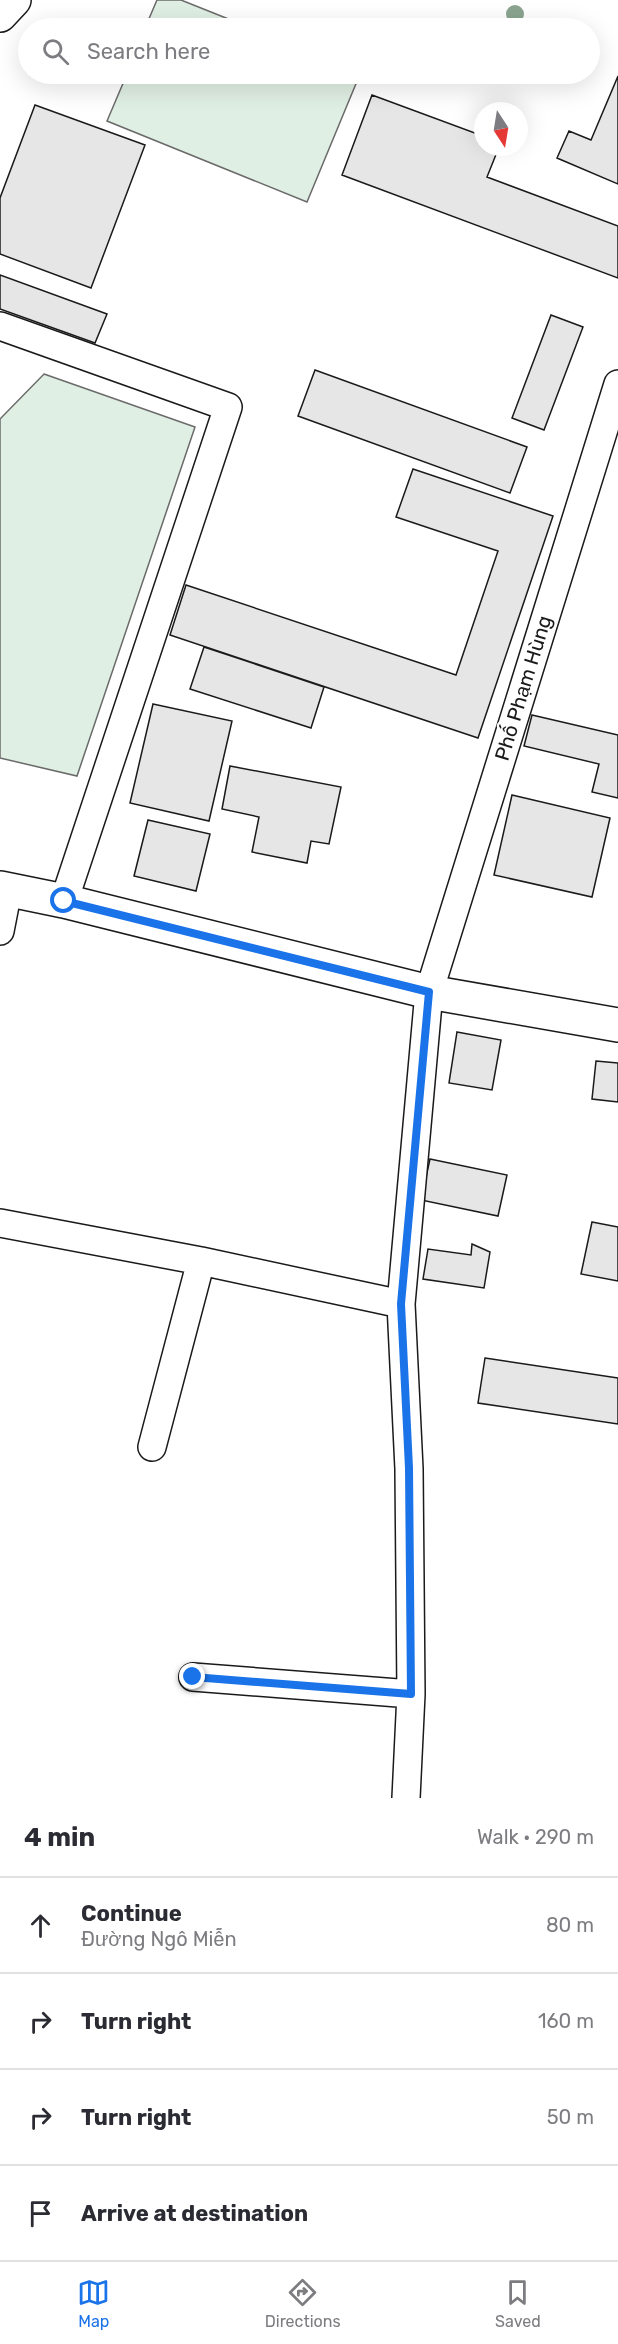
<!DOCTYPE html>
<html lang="en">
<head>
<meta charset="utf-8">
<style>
	body { margin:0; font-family:Rubik,sans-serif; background:#f2f2f3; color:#2b2b33 }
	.compass { position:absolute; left:474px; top:102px; width:54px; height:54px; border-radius:50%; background:#fff; box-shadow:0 6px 24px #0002; rotate:168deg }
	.stop { position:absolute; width:18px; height:18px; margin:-14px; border:4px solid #1a73e8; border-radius:50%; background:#fff }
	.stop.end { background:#1a73e8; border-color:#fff; box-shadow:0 2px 6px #0008 }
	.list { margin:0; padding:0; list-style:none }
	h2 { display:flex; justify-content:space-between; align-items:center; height:78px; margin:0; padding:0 24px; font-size:26px }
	h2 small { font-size:20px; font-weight:400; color:#7c7c81 }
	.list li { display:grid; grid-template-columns:39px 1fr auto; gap:18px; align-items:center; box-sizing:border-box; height:96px; padding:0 24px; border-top:2px solid #e1e1e2 }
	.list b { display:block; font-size:22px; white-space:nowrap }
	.list p { margin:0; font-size:20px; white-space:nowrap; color:#7c7c81 }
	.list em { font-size:20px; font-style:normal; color:#7c7c81 }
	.icon { flex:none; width:33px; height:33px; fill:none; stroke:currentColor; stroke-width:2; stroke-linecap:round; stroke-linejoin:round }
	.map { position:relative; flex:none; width:618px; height:1798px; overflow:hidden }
	.search { position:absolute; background:#fff; box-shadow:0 6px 24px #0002; left:18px; right:18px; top:18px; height:66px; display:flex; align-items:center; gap:15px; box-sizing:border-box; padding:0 21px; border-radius:33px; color:#7c7c81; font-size:22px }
	.sheet { height:462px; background:#fff }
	nav { display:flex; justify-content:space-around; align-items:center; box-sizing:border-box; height:84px; border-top:2px solid #e1e1e2; background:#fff; font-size:16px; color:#7c7c81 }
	nav a { display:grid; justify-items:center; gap:3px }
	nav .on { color:#1a73e8 }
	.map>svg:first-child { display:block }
</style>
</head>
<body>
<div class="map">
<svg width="618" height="1798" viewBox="0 0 618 1798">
	<rect width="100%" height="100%" fill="#fff"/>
	<path fill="#e0efe3" stroke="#6a6a6a" stroke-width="1.5" d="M157 0H181L251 28H145Z
		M127 74H360L307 202 107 121Z
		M44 374 195 427 77 776 0 758V419Z"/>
	<path fill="#e6e6e6" stroke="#1a1a1a" stroke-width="1.5" d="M618 76V184L557 158 569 131 591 140Z
		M372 95 483 136V147H499L487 177 618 226V278L342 175Z
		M35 105 145 145 91 288 0 254V198Z
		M0 275 107 314 95 343 0 309Z
		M551 315 583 327 544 430 512 418Z
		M315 370 527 447 510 493 298 416Z
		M413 469 553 516 478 738 170 635 186 585 456 675 498 551 396 517Z
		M204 647 324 687 311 728 190 689Z
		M153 704 232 721 209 821 130 803Z
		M532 715 618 735V798L592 792 599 764 524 746Z
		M230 766 341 787 329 844 311 841 307 863 252 852 259 817 222 809Z
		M512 795 610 818 592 897 494 875Z
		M148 820 210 834 196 891 134 876Z
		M457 1032 501 1040 492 1090 449 1083Z
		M596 1061 618 1063V1102L592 1099Z
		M430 1159 507 1175 498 1216 421 1200Z
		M592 1222 618 1227V1281L581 1274Z
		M472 1244 490 1252 484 1288 423 1279 428 1249 471 1255Z
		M485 1358 618 1378V1424L478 1403Z"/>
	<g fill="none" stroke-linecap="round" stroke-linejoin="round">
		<g stroke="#1a1a1a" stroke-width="30">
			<path id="minor" d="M0 326 228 407 64 901
				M0 931 8 890
				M0 1223 201 1261 401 1304
				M152 1447 201 1261
				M193 1677 411 1694
				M406 1798 411 1694 409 1469 401 1304 429 992 618 384"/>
		</g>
		<g stroke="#1a1a1a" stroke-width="36">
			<path id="tertiary" d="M0 888 64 901 429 992 618 1025"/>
		</g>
		<g stroke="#1a1a1a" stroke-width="36">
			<path id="trunk" d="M0 15 14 0"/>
		</g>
		<use href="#minor" stroke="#fff" stroke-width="27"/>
		<use href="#tertiary" stroke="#fff" stroke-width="33"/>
		<use href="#trunk" stroke="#fff" stroke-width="33"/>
	</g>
	<circle fill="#8aa48f" cx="515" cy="14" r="9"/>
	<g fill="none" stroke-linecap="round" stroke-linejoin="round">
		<path stroke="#1a73e8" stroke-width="8" d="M64 901 429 992 401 1304 409 1468 411 1694 193 1677"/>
	</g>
	<g text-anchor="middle" stroke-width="4.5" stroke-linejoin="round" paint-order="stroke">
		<g font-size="20" fill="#1a1a1a" stroke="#fff">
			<text transform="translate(523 688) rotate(-73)" y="7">Phố Phạm Hùng</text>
		</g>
	</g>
</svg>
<svg class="compass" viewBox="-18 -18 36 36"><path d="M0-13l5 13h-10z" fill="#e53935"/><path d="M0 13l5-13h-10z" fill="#7c7c81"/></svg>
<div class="stop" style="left:64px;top:901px"></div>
<div class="stop end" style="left:193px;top:1677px"></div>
<div class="search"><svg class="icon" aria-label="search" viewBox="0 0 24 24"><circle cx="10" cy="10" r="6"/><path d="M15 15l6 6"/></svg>Search here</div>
</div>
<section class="sheet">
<h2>4 min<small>Walk · 290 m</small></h2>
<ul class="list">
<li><svg class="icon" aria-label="ahead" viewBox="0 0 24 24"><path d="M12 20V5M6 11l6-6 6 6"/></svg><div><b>Continue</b><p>Đường Ngô Miễn</p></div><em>80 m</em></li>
<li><svg class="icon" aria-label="right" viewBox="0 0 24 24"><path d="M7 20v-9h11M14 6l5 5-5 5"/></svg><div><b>Turn right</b></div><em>160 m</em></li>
<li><svg class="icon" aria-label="right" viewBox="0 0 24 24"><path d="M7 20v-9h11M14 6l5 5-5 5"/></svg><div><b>Turn right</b></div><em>50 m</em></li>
<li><svg class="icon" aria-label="arrive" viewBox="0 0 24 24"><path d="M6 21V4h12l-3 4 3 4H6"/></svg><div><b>Arrive at destination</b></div></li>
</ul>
</section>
<nav>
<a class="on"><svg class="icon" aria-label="map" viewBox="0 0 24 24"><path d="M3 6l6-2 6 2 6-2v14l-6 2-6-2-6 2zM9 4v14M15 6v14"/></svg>Map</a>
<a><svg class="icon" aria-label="directions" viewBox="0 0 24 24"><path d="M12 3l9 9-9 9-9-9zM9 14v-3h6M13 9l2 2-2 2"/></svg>Directions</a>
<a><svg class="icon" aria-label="saved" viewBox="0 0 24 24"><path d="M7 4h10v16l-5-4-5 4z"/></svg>Saved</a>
</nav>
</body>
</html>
